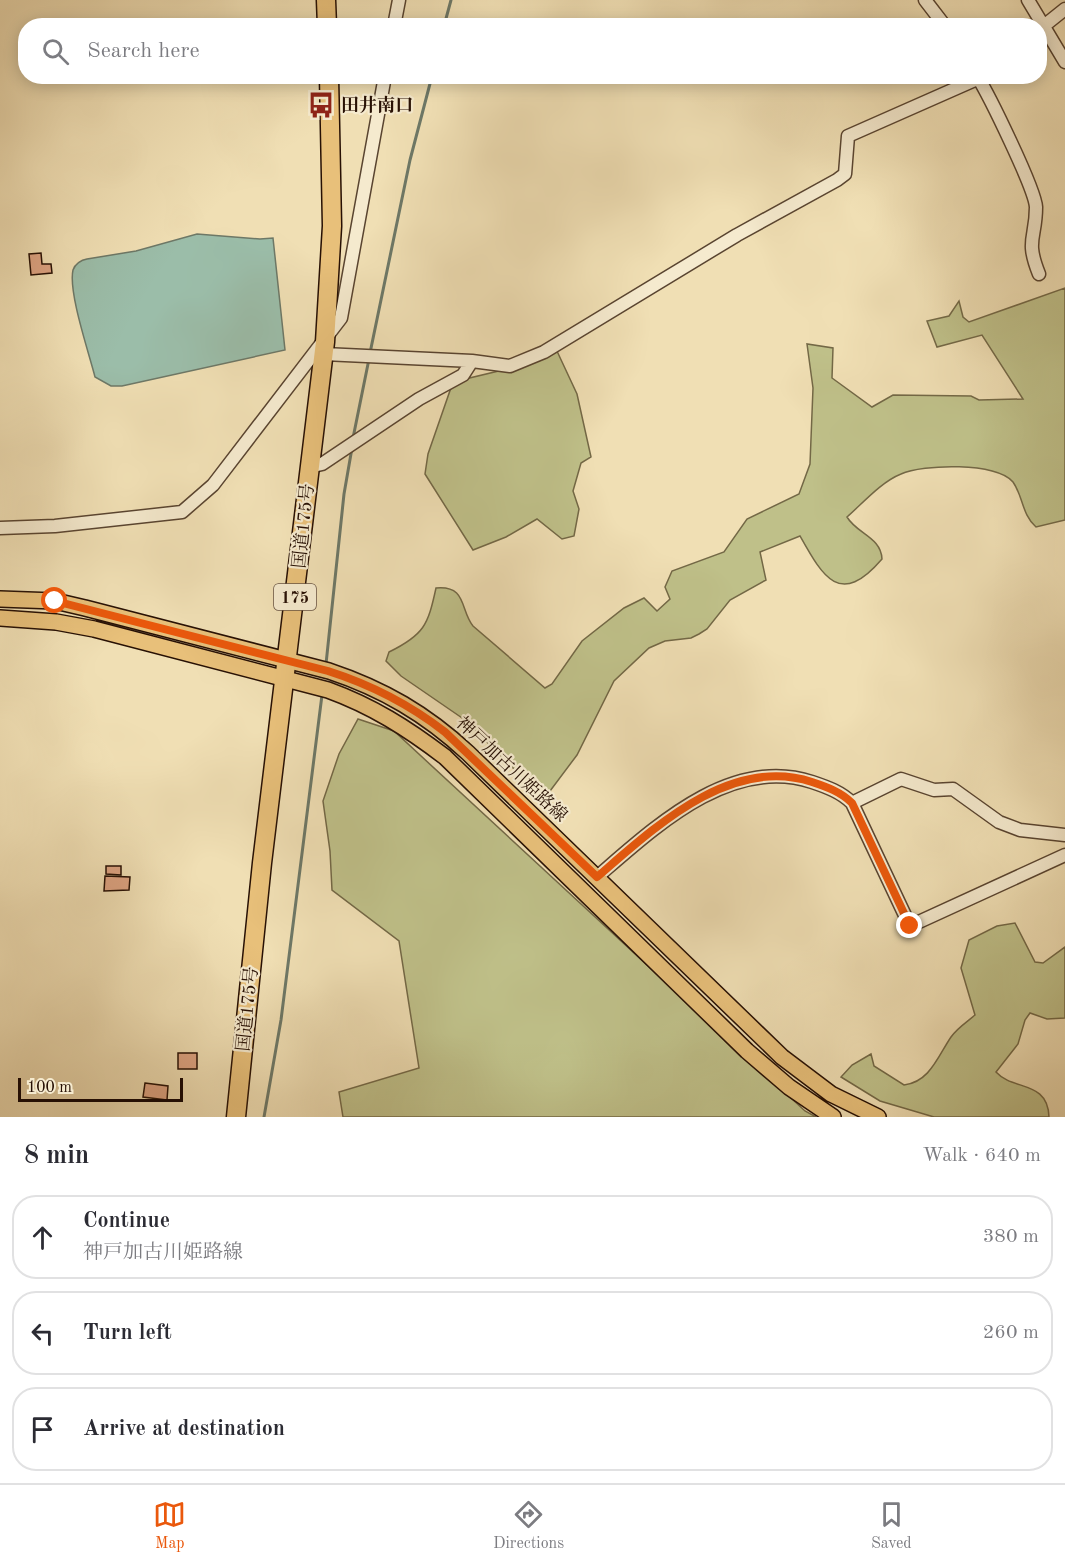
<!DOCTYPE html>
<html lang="en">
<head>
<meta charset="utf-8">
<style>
	body { margin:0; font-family:"Old Standard TT","Noto Serif JP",serif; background:#f2f2f3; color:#2b2b33 }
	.scale { position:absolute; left:18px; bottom:15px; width:165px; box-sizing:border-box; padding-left:6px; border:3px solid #271004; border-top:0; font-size:16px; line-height:21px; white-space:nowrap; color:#271004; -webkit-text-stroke:4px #f5eace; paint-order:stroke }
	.stop { position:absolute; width:18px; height:18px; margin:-14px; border:4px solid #ea580c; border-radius:50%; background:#fff }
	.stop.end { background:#ea580c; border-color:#fff; box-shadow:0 2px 6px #0008 }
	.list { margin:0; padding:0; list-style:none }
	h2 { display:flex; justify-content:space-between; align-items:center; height:78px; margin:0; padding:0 24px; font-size:26px }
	h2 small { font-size:20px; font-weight:400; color:#7c7c81 }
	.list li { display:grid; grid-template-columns:39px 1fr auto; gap:18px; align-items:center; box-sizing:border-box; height:84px; margin:0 12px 12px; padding:0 12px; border:2px solid #e1e1e2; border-radius:24px }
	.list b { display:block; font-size:22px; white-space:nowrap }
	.list p { margin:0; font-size:20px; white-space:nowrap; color:#7c7c81 }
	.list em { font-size:20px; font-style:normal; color:#7c7c81 }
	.icon { flex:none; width:33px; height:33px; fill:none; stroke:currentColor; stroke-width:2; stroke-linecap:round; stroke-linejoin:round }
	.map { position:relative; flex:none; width:1065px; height:1117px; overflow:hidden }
	.search { position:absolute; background:#fff; box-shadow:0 3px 15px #0003; left:18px; right:18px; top:18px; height:66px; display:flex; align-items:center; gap:15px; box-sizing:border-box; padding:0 21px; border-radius:24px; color:#7c7c81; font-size:22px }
	.sheet { height:366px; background:#fff }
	nav { display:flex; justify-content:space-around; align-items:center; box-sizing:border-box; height:84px; border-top:2px solid #e1e1e2; background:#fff; font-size:16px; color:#7c7c81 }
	nav a { display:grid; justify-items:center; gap:3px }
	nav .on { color:#ea580c }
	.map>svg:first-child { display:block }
</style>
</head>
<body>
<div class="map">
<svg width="1065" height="1117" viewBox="0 0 1065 1117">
	<rect width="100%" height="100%" fill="#f0dfb4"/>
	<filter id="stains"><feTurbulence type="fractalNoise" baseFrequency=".00333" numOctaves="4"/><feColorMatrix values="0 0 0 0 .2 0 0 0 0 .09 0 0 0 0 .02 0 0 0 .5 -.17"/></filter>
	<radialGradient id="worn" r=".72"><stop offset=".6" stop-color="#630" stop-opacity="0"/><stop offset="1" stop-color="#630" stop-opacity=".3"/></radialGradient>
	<path fill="#bfc089" stroke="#736846" stroke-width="1.5" d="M1065 288V520L1036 527C1022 515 1023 496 1013 482 998 462 922 464 901 474 881 482 863 503 847 517 857 534 881 537 882 559 840 608 823 577 800 536L760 552 766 580 730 600 707 629 699 634 691 638 665 641 649 648 614 681 577 755 544 799 465 720 401 676 386 661 389 652C424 635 428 625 436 588 467 585 460 610 473 626L545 688 552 684 582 641 624 608 644 598 657 611 670 599 665 587 672 571 724 552 747 519 799 494 810 464 813 388 807 344 833 348 832 378 872 407 893 395 971 396 979 400 1023 399 982 335 937 347 927 321 949 316 959 301 963 317 969 322Z
		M556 349 577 394 591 457 581 463 573 491 579 509 574 536 562 539 537 519 506 537 473 550 425 474 428 454 453 382 507 369Z
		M358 719 394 731 805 1111 816 1117H343L339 1092 419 1068 399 941 332 890 330 851 323 801 339 754Z
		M1015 923 1035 962 1043 963 1065 947V1018L1047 1019 1030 1013 1025 1020 1018 1044 996 1072C1013 1091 1048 1080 1049 1117H934L880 1101 841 1077 852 1065 871 1054 874 1066 904 1085C930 1082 938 1056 951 1037 957 1028 967 1022 975 1015L961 968 969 940 997 926Z"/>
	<path fill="#9bbda9" stroke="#6d7867" stroke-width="1.5" d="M197 234 260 239 273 238 285 350 122 386H111L95 377C89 353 68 292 73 270 75 264 81 260 87 259L136 251Z"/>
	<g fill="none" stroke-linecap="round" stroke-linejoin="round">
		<path stroke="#6d7867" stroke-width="3" d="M444 26 451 0
			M370 353 410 160 432 76
			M353 438 369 359
			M326 664 344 494 352 448
			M264 1117 281 1020 322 695"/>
	</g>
	<path fill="#dea483" stroke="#271004" stroke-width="1.5" d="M41 253 42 264H51L52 273 31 275 29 254Z
		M106 866H121V875L106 874Z
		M105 876 130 877 129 890 104 891Z
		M178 1053H197V1069H178Z
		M145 1083 168 1086 167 1100 143 1097Z"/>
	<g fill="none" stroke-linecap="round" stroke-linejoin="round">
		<g stroke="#594430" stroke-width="15">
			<path id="minor" d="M925 0 945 26
				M1028 0 1065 62
				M394 26 399 0
				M1040 29 1065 9
				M977 76C989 95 1035 189 1036 207 1036 239 1025 239 1039 274
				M324 354 472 361
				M309 467 322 464 419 399 463 375 472 361 510 366 544 352 737 235 837 180 845 174 848 136 984 76
				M0 528 55 526 182 512 213 485 341 318 385 76
				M852 803 901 779 934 790 953 789 999 822 1020 830 1065 835
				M597 877C654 828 730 755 812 782 827 787 841 792 852 803L910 926 1065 855"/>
		</g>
		<g stroke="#271004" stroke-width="18">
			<path id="major" d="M0 599 55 601 85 608 329 671C383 689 426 714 468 753L782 1057 831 1094 878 1117
				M0 618 56 622 94 629 328 690C372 706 407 728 445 757L747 1051 789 1087 833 1117"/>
		</g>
		<g stroke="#271004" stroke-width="21">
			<path id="highway" d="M326 0 327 26
				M236 1117 262 863 325 342 332 226 329 76"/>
		</g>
		<use href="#minor" stroke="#f5eace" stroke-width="12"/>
		<use href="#major" stroke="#e8c07a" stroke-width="15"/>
		<use href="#highway" stroke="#e8c07a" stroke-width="18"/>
	</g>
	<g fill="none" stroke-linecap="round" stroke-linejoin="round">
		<path stroke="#ea580c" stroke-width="8" d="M55 601 328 671C372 685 409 704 445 732L597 877C654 828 730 755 812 782 827 787 841 792 852 803L910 926"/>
	</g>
	<defs>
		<g id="bus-bare" transform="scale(2.07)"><path d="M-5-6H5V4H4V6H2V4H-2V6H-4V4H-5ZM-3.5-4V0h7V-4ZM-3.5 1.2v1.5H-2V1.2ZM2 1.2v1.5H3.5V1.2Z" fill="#8f2418" stroke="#f5eace" stroke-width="2.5" paint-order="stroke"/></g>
	</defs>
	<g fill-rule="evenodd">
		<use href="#bus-bare" x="321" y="105"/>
	</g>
	<g text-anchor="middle" stroke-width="4.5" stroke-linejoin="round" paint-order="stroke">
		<rect fill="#f5eace" stroke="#655141" stroke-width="1.5" x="274" y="584" width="42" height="26" rx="4.5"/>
		<g font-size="16" font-weight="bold" fill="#271004">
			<text x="295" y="603">175</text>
		</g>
		<g font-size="18" font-weight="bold" fill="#271004" stroke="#f5eace" text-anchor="start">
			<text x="341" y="111">田井南口</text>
		</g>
		<g font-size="18" fill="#271004" stroke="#f5eace">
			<text transform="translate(303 526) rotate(-84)" y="6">国道175号</text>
			<text transform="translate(512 769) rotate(43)" y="6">神戸加古川姫路線</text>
			<text transform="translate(247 1009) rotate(-84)" y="6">国道175号</text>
		</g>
	</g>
	<rect width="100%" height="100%" filter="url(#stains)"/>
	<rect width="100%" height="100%" fill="url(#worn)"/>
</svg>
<div class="scale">100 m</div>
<div class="stop" style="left:55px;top:601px"></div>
<div class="stop end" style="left:910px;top:926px"></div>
<div class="search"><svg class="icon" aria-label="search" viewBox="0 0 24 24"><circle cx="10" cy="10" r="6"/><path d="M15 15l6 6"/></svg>Search here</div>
</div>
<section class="sheet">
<h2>8 min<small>Walk · 640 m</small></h2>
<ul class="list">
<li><svg class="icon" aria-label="ahead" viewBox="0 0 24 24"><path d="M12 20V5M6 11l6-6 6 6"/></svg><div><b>Continue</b><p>神戸加古川姫路線</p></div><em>380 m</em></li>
<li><svg class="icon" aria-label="left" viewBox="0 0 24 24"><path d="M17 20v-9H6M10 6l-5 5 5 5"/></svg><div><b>Turn left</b></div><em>260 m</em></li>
<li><svg class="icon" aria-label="arrive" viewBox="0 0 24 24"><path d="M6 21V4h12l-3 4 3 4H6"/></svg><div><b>Arrive at destination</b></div></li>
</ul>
</section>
<nav>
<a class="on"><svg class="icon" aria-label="map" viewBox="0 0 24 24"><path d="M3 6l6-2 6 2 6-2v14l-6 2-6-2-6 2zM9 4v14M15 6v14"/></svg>Map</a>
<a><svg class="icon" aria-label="directions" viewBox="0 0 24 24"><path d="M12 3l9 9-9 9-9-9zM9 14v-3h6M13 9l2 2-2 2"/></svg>Directions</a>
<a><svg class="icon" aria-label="saved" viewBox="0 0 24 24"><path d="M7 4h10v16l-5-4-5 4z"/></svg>Saved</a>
</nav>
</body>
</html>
